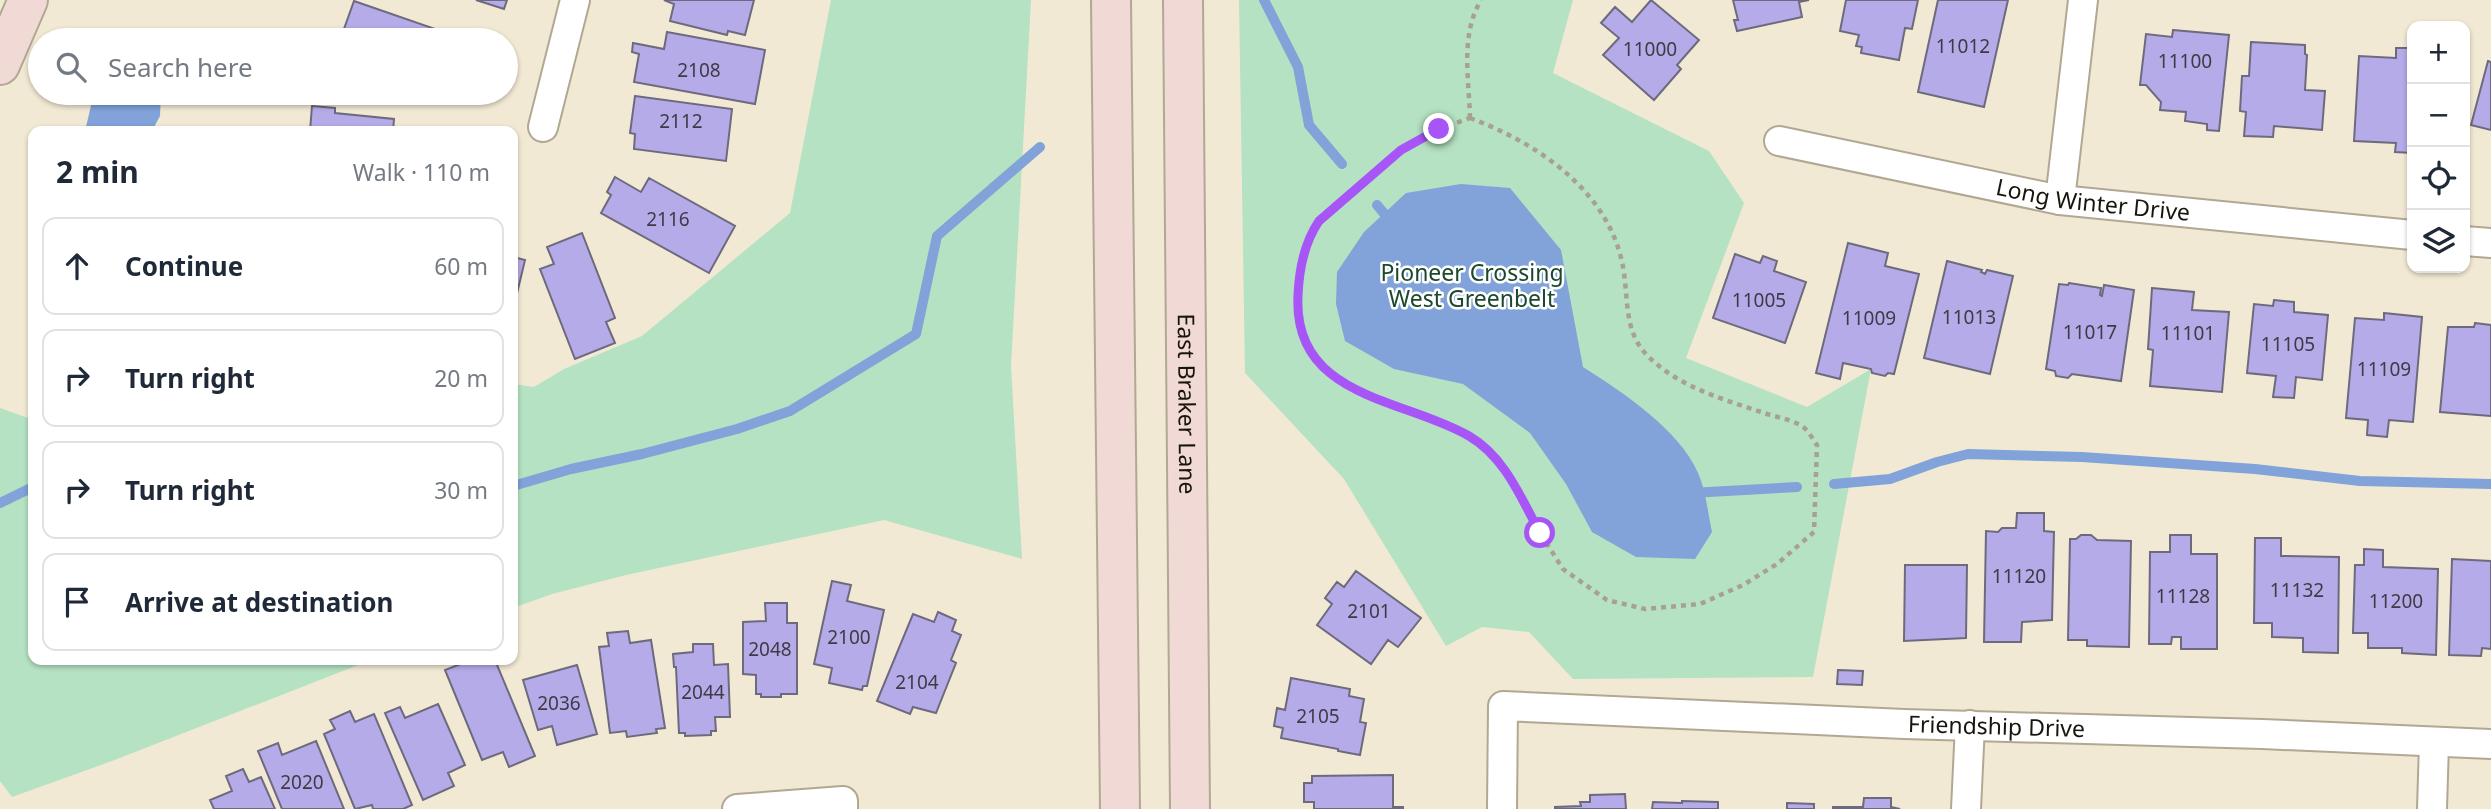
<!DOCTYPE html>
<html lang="en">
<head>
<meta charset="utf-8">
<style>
	body { margin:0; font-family:"Noto Sans",sans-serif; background:#f6f6f7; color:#1f2937 }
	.controls { position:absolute; right:21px; top:21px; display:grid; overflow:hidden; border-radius:14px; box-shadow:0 2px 5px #0004 }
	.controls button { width:63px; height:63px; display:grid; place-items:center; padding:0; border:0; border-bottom:2px solid #e0e1e3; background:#fff; color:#1f2937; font:35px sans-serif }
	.stop { position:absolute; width:21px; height:21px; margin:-16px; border:5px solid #a855f7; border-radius:50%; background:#fff }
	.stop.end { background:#a855f7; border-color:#fff; box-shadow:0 2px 7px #0008 }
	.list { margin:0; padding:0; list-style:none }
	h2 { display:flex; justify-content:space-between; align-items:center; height:91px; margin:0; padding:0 28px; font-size:30px }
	h2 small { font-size:23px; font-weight:400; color:#747a83 }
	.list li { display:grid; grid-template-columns:46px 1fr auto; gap:21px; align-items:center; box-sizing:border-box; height:98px; margin:0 14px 14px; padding:0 14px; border:2px solid #e0e1e3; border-radius:14px }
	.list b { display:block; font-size:26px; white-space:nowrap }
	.list em { font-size:23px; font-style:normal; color:#747a83 }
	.icon { flex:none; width:38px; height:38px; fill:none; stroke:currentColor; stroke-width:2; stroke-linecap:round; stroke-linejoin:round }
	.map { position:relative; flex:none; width:2491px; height:809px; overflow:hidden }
	.search { position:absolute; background:#fff; box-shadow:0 2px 5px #0004; left:28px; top:28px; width:490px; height:77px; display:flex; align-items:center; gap:18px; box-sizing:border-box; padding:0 24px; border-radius:38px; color:#747a83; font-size:26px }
	.panel { position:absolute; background:#fff; box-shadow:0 2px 5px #0004; left:28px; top:126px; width:490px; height:539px; border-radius:14px }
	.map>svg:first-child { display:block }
</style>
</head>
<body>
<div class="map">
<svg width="2491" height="809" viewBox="0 0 2491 809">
	<rect width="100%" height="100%" fill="#f2e9d4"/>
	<path fill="#b4e2c2" d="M831 0H1031L1011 366 1022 559 884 520 626 575 552 594 513 608V384L534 387 564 369 642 336 790 213Z
		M1239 0H1573L1553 73 1709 151 1744 203 1686 358 1807 407 1871 369 1813 677 1573 679 1529 632 1482 627 1446 646 1344 479 1245 373Z
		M0 408 28 418 33 417V660H371L112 761 12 797 0 781Z"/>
	<path fill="#81a3d9" d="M94 93H161L160 116 152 131H85Z
		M1461 184 1510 188 1561 250 1583 367C1621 391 1680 430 1698 473 1706 491 1708 514 1712 532L1695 559 1636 557 1592 532 1566 484 1530 433 1463 384 1394 369 1345 341 1336 304 1337 272 1364 232 1406 193Z"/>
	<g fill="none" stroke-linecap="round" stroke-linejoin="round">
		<path stroke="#81a3d9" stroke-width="10" d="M1264 0 1298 67 1309 125 1342 164
			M1377 205 1392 223
			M1834 484 1890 479 1937 462 1968 454 2082 457 2255 469 2360 481 2491 484
			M513 486 571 469 642 454 737 429 790 411 916 334 937 236 1040 147
			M1691 493 1797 487
			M0 503 33 487"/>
	</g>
	<path fill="#b6abe9" stroke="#6d6a7d" stroke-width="2" d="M476 0H507L504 9Z
		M664 0H754L745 35 728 31 727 35 670 21 674 4Z
		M1651 0 1699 40 1677 65 1681 69 1654 100 1603 55 1619 38 1601 23 1615 7 1632 22Z
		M1733 0H1809L1799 2 1802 17 1737 31 1734 20H1738Z
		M1846 0H1918L1912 29 1905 28 1899 60 1861 53 1862 47 1856 46 1859 35 1840 31Z
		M1938 0H2008L1984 107 1918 92Z
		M354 1 441 31 437 40H340Z
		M2173 30 2229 35 2219 131 2207 130V124L2185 121 2186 112 2160 110 2161 102 2146 85H2140L2146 34 2172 37Z
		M667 32 765 50 755 104 634 82 639 54 632 52 633 43 664 49Z
		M2251 42 2305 45V54L2307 55 2305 90 2325 91 2322 130 2274 126 2273 137 2244 136 2246 112 2240 111 2242 76H2249Z
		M2396 48H2412V153L2395 152 2396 143 2354 141 2359 56 2396 58Z
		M2488 61 2491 62V130L2471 125Z
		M635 96 732 109 726 161 634 149 635 134 630 133Z
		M312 106 335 108V113L394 119 393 131H310Z
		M615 177 641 192 649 178 735 226 709 273 601 213 611 195 607 192Z
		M582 233 615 318 606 322 615 343 575 359 540 269 554 264 547 247Z
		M1848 243 1888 253 1885 266 1919 274 1894 374 1888 373 1885 376 1872 373 1871 369 1843 363 1840 379 1816 373Z
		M1735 254 1760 263 1763 256 1777 261 1774 271 1806 282 1785 343 1713 318Z
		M513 257 525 260 513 310Z
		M1947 261 1982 270 1981 272 1985 274 1987 270 2013 276 1990 374 1924 358Z
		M2069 283 2101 288 2100 295 2102 296 2104 285 2134 290 2121 381 2072 374 2068 378 2056 376 2055 371 2046 369 2059 284 2068 285Z
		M2152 288 2194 292 2192 310 2229 312 2222 392 2150 386 2153 350 2148 349Z
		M2274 300 2294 302V312L2328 315 2322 380 2296 377 2294 398 2273 397 2276 376 2247 373 2254 304 2273 306Z
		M2384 313 2422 317 2413 422 2389 420 2387 437 2367 435 2368 420 2346 418 2355 318 2384 320Z
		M2475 323 2491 325V416L2440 412 2448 327H2474Z
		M2017 513H2044V531L2054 532 2052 620 2022 622 2021 642H1984L1986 531 1998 532 2002 528H2016Z
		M2081 535H2091L2097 540 2131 541 2129 647 2087 646V640H2068L2070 539H2076Z
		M2170 535H2191V554H2217V649H2181V637H2172L2171 644H2149L2150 552H2170Z
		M2255 538H2281V556L2339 557 2338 653 2303 652V638L2272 637V623H2254Z
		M2364 549 2383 550V567L2438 569 2436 655 2402 653V648H2368V633H2353L2355 565H2364Z
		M2452 559 2491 561V649L2482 648 2481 656 2449 655Z
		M1905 565H1967L1966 638 1904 641Z
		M1356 571 1421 618 1398 647 1388 640 1371 664 1317 625 1332 604 1325 598 1337 582 1344 587Z
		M832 581 851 585 847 601 884 610 867 686H863L862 690 829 683 832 668 814 664Z
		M765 603H787V623H797V694H781V697H761V694H756V675L743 674V622L766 621Z
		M938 612 956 620 952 631 961 635 951 660 956 663 936 713 913 707 910 714 877 701 913 614 934 622Z
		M628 631 630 643 651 640 665 728 656 729 657 733 627 737 626 731 610 733 599 647 609 646 607 633Z
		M693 644H713L714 665 728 664 730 717H715L716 731H711V735L685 736V733H679L676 667H674L673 654 693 652Z
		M471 660H495L535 756 509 767 503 752 482 760 445 670Z
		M577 665 597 734 557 745 552 726 538 730 523 680Z
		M1838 670 1863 671 1862 685 1837 684Z
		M1291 678 1350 689 1349 696 1364 699 1360 722 1366 723 1360 755 1338 751V749L1281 738 1283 728 1274 726 1277 708 1285 710Z
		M438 704 465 765 448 773 454 786 423 800 385 713 400 707 405 718Z
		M350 711 355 722 374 714 412 805 403 809H373L372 805 355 809 324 734 335 729 330 720Z
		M316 741 344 809H282L258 751 278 743 282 755Z
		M243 769 249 782 261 777 275 809H214L210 800 232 791 226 776Z
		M1393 775V807H1403V809H1314V802H1304V783H1312V776Z
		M1625 794 1626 809H1555V807L1581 806 1580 802H1590V795Z
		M1864 798H1891V807L1900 809H1833V807H1863Z
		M1682 801 1718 802V809H1652L1653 802 1682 803Z
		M1787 803 1814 804V809H1787Z"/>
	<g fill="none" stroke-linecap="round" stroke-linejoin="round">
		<g stroke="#b1a894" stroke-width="32">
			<g id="street">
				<path d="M543 127 575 0"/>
				<path id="s1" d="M1779 141 2060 200 2412 235"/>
				<path d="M2060 200 2083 0"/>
				<path d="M2465 241 2491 243"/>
				<path d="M737 809 843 801V809"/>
				<path id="s2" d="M1502 809 1503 706 1904 724 2262 734 2491 744"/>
				<path d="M1966 809 1970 725"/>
				<path d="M2432 809 2434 743"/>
			</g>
		</g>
		<g stroke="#b1a894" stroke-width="42">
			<g id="secondary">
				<path d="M1111 0 1120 809"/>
				<path id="s3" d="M1183 0 1190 809"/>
				<path d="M0 65 28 0"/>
			</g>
		</g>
		<path stroke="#a8a190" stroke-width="4.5" stroke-dasharray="5 5" stroke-linecap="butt" d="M1470 118C1540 144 1613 194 1624 273 1628 301 1625 332 1646 354 1677 387 1723 399 1764 413 1776 417 1789 419 1800 425 1807 428 1812 438 1817 445L1814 532 1777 564 1743 585 1700 604 1645 609 1607 600 1563 569 1540 533 1504 467 1470 436 1420 414 1357 392 1323 369 1306 343 1297 308 1299 272 1311 232 1319 221 1401 150 1439 129Z
			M1470 118C1469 79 1460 35 1481 0"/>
		<use href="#street" stroke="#fff" stroke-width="28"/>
		<use href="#secondary" stroke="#f1d9d6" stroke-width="38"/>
	</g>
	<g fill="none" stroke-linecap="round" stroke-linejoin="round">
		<path stroke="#a855f7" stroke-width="9" d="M1439 129 1401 150 1319 221C1304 243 1299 270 1298 296 1293 398 1403 398 1469 436 1505 457 1521 498 1540 533"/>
	</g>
	<g text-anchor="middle" stroke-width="5" stroke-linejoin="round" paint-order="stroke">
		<g font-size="19" fill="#403a44">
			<text x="1963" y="53">11012</text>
			<text x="1650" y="56">11000</text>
			<text x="2185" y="68">11100</text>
			<text x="699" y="77">2108</text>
			<text x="681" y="128">2112</text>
			<text x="668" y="226">2116</text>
			<text x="1759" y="307">11005</text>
			<text x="1969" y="324">11013</text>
			<text x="1869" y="325">11009</text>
			<text x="2090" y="339">11017</text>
			<text x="2188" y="340">11101</text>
			<text x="2288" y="351">11105</text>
			<text x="2384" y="376">11109</text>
			<text x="2019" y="583">11120</text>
			<text x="2297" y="597">11132</text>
			<text x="2183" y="603">11128</text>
			<text x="2396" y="608">11200</text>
			<text x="1369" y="618">2101</text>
			<text x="849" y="644">2100</text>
			<text x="770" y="656">2048</text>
			<text x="917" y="689">2104</text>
			<text x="703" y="699">2044</text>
			<text x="559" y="710">2036</text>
			<text x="1318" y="723">2105</text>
			<text x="302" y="789">2020</text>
		</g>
		<g font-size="23" fill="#18150d" stroke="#fff">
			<text dy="8" stroke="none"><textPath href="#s1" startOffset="320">Long Winter Drive</textPath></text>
			<text dy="8" stroke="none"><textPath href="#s3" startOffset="404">East Braker Lane</textPath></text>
			<text dy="8" stroke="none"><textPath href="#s2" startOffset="597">Friendship Drive</textPath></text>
		</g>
		<g font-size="23" fill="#1b492d" stroke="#fff">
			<text x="1472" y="281">Pioneer Crossing<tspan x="1472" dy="26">West Greenbelt</tspan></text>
		</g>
	</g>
</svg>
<div class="controls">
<button>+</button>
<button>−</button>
<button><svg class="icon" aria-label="locate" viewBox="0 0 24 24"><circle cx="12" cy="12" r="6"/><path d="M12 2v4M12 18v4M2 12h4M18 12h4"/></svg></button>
<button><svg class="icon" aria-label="layers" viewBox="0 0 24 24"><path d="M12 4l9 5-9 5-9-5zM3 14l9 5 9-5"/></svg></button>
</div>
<div class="stop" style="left:1540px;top:533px"></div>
<div class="stop end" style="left:1439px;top:129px"></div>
<div class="search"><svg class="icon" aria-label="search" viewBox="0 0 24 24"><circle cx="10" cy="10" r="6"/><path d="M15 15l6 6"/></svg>Search here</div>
<section class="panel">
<h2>2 min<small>Walk · 110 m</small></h2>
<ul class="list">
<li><svg class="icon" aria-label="ahead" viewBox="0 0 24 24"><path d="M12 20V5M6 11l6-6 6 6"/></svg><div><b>Continue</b></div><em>60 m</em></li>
<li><svg class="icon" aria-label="right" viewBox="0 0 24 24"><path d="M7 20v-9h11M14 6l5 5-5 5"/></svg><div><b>Turn right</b></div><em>20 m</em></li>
<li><svg class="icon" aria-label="right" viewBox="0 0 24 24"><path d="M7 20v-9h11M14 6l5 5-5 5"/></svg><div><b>Turn right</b></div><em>30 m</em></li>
<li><svg class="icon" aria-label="arrive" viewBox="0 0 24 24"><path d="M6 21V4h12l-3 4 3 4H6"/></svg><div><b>Arrive at destination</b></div></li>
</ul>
</section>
</div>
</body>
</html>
